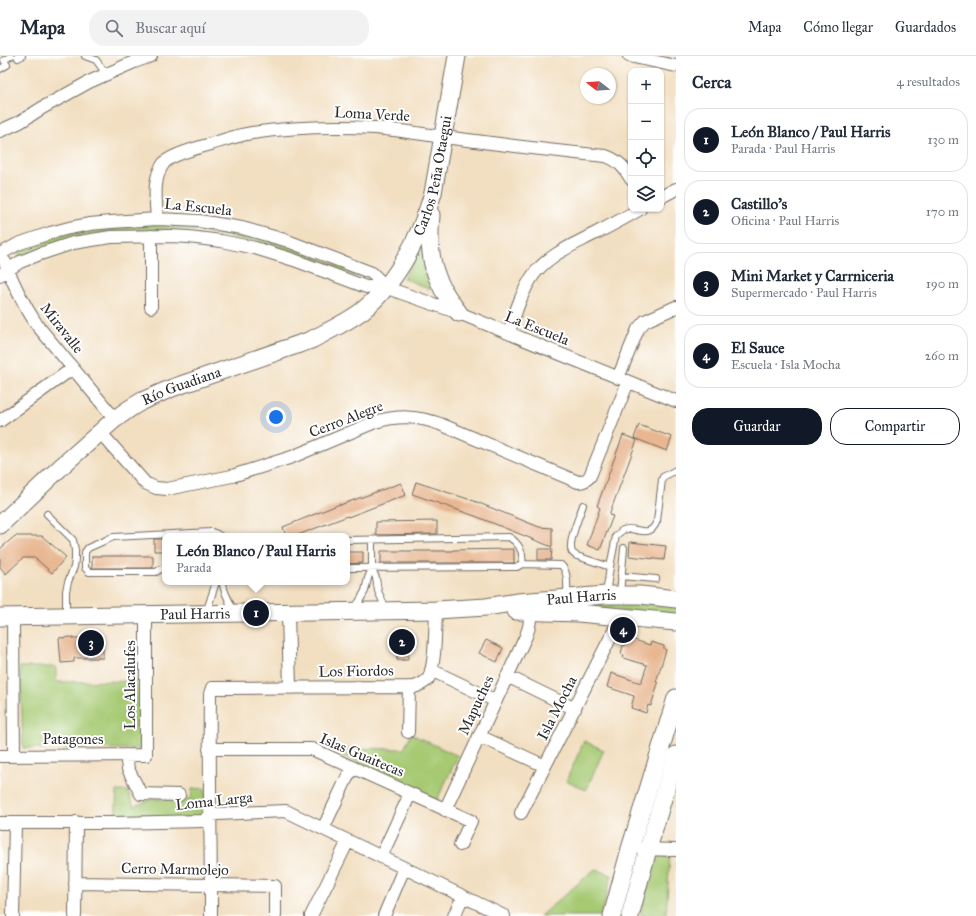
<!DOCTYPE html>
<html lang="es">
<head>
<meta charset="utf-8">
<style>
	body { margin:0; font-family:"IM FELL Great Primer",serif; background:#f2f2f3; color:#1f2937 }
	.controls { position:absolute; right:12px; top:12px; display:grid; overflow:hidden; border-radius:8px; box-shadow:0 1px 3px #0004 }
	.controls button { width:36px; height:36px; display:grid; place-items:center; padding:0; border:0; border-bottom:1px solid #e0e1e3; background:#fff; color:#1f2937; font:20px sans-serif }
	.compass { position:absolute; left:580px; top:12px; width:36px; height:36px; border-radius:50%; background:#fff; box-shadow:0 1px 3px #0004; rotate:287deg }
	.you { position:absolute; left:276px; top:361px; width:14px; height:14px; margin:-10px; border:3px solid #fff; border-radius:50%; background:#1a73e8; box-shadow:0 0 0 6px #1a73e833 }
	.badge { display:grid; place-items:center; width:26px; height:26px; border-radius:50%; background:#111827; color:#fff; font-size:13px; font-weight:700 }
	.pin { position:absolute; translate:-50% -50%; border:2px solid #fff; box-shadow:0 1px 4px #0006 }
	.popup { position:absolute; left:162px; top:477px; width:188px; height:52px; box-sizing:border-box; display:grid; place-content:center; border-radius:8px; background:#fff; filter:drop-shadow(0 1px 3px #0005); font-size:13px; white-space:nowrap; color:#747a83 }
	.popup b { font-size:15px; color:#1f2937 }
	.popup::after { content:''; position:absolute; left:50%; top:100%; margin-left:-8px; border:8px solid transparent; border-top-color:#fff }
	.list { margin:0; padding:0; list-style:none }
	h2 { display:flex; justify-content:space-between; align-items:center; height:52px; margin:0; padding:0 16px; font-size:17px }
	h2 small { font-size:13px; font-weight:400; color:#747a83 }
	.list li { display:grid; grid-template-columns:26px 1fr auto; gap:12px; align-items:center; box-sizing:border-box; height:64px; margin:0 8px 8px; padding:0 8px; border:1px solid #e0e1e3; border-radius:16px }
	.list b { display:block; font-size:15px; white-space:nowrap }
	.list p { margin:0; font-size:13px; white-space:nowrap; color:#747a83 }
	.list em { font-size:13px; font-style:normal; color:#747a83 }
	.actions { display:flex; gap:8px; padding:12px 16px }
	.actions a { flex:1; padding:9px 0; border:1px solid #111827; border-radius:16px; text-align:center; font-size:14px; color:#111827 }
	.actions .main { background:#111827; color:#fff }
	.icon { flex:none; width:22px; height:22px; fill:none; stroke:currentColor; stroke-width:2; stroke-linecap:round; stroke-linejoin:round }
	.map { position:relative; flex:none; width:676px; height:860px; overflow:hidden }
	header { display:flex; align-items:center; gap:24px; box-sizing:border-box; height:56px; padding:0 20px; background:#fff; border-bottom:1px solid #e0e1e3 }
	header strong { font-size:19px }
	nav { display:flex; gap:22px; margin-inline-start:auto; font-size:14px }
	.search { width:280px; height:36px; background:#f2f2f3; display:flex; align-items:center; gap:10px; box-sizing:border-box; padding:0 14px; border-radius:16px; color:#747a83; font-size:15px }
	main { display:flex }
	aside { flex:1; background:#fff }
	.map>svg:first-child { display:block }
</style>
</head>
<body>
<header>
<strong>Mapa</strong>
<div class="search"><svg class="icon" aria-label="search" viewBox="0 0 24 24"><circle cx="10" cy="10" r="6"/><path d="M15 15l6 6"/></svg>Buscar aquí</div>
<nav><a>Mapa</a><a>Cómo llegar</a><a>Guardados</a></nav>
</header>
<main>
<div class="map">
<svg width="676" height="860" viewBox="0 0 676 860">
	<rect width="100%" height="100%" fill="#fff"/>
	<filter id="ink" filterUnits="userSpaceOnUse"><feTurbulence type="fractalNoise" baseFrequency=".025" numOctaves="2"/><feDisplacementMap in="SourceGraphic" scale="8" xChannelSelector="R" yChannelSelector="G"/><feConvolveMatrix kernelMatrix="1 2 1 2 8 2 1 2 1" color-interpolation-filters="sRGB"/></filter>
	<filter id="wash" filterUnits="userSpaceOnUse"><feTurbulence type="fractalNoise" baseFrequency=".012" numOctaves="4" result="noise"/><feDisplacementMap in="SourceGraphic" scale="16" xChannelSelector="R" yChannelSelector="G"/><feGaussianBlur stdDeviation="0.9" result="paint"/><feColorMatrix in="noise" values="0 0 0 0 0 0 0 0 0 0 0 0 0 0 0 0 0 1.4 0 .05"/><feComposite in="paint" operator="in"/></filter>
	<g filter="url(#wash)">
		<rect width="100%" height="100%" fill="#f2dfc1"/>
		<path fill="#a6c972" stroke="#687a4e" d="M137 168 184 169 229 176 257 181 282 189 356 216 355 220 267 189 229 180 195 175 158 173 127 174 91 178 60 185 42 190 22 201 19 200 18 198 20 194 35 185 70 177 100 172Z
			M423 189 433 230 429 233 403 222Z
			M622 542 676 550V560L541 548Z
			M20 611H56V626L140 625 141 693 23 692Z
			M411 678 458 700 437 744 327 692 404 693Z
			M584 685 604 694 586 734 566 725Z
			M205 732V762H115L117 735H128L134 750 152 743H191L192 733Z
			M656 798 670 799 666 860H640Z
			M595 813 612 819 601 860H540Z"/>
		<g id="blocks">
			<path fill="#e8b690" d="M639 369 672 381 667 395 634 382Z
				M623 379 637 384 609 459 613 460 600 494 587 489 600 452 597 450Z
				M416 426 474 445 539 471 552 472V491L475 460 412 438Z
				M401 427 406 439 348 461V460L295 480H286L283 471 340 448V449Z
				M437 465V478L376 479V466Z
				M15 480H42L66 501 52 517 35 502H23L6 518 0 511V493Z
				M154 483H165V495H154Z
				M630 486 666 490 664 504 629 500Z
				M514 493V507H381V495H453V494Z
				M538 493H552L551 504H538Z
				M347 496H363V507L347 508Z
				M92 500H153V512H92Z
				M72 581 73 583 103 582V602H74V606L61 607 59 582Z
				M396 582H408V604H397Z
				M628 582 650 589 651 586 664 590V593L666 594 656 626 658 627 651 650 648 649 646 657 631 652 634 640 607 631 611 617 641 627 647 609 623 602 624 599 621 598 623 589 625 590Z
				M486 584 503 592 497 606 479 597Z"/>
		</g>
	</g>
	<g filter="url(#ink)">
		<use href="#blocks" fill-opacity="0" stroke="#716a60" stroke-width="1"/>
		<g fill="none" stroke-linecap="round" stroke-linejoin="round">
			<g stroke="#716a60" stroke-width="8">
				<path id="lane" d="M17 0 18 2 22 0
					M85 0 96 4 106 18
					M0 13 7 9 4 4 11 0
					M583 449C580 459 567 487 572 496 573 498 575 499 577 500L610 511
					M47 458 73 484 75 494V503L74 511 68 526 66 535V558
					M347 484 509 481C519 487 524 497 522 508
					M347 512 517 511 522 508 561 509C569 516 567 531 567 541
					M372 512 376 522 378 535 386 553
					M165 513H161L156 516H89L85 512V496L88 492 113 481 212 476 217 478 220 480
					M621 520 656 523
					M222 526 225 536 234 556
					M606 538 610 511 616 480C618 478 621 475 623 474 636 469 649 485 657 465L662 424 663 421 676 414
					M620 538 624 492
					M354 552 359 546 365 535 368 522 372 512V484
					M206 557 216 526"/>
			</g>
			<g stroke="#716a60" stroke-width="14">
				<path id="street" d="M629 0 676 10
					M0 75 20 66 42 52 89 26 134 6 151 0
					M661 141 676 133
					M157 163C156 145 152 122 164 107 170 99 200 91 211 88 224 84 238 79 252 77 292 71 334 70 375 72 398 74 421 78 444 81 498 88 552 95 606 100 619 105 624 111 631 123
					M151 180V251
					M0 198 18 188 50 177 69 172 90 168 111 166 157 163 199 165 242 172 285 184 372 217 386 231
					M5 206C13 228 24 249 37 269L115 363
					M0 219 20 206 40 198 73 187 111 181 169 180 189 181 221 185 255 192 294 204 366 231H386L393 234 459 257 676 345
					M509 277C515 257 522 235 534 218 550 198 573 189 594 178 610 170 625 162 640 153
					M618 322 638 273 645 265 676 251
					M0 365 73 312
					M100 376 145 427 156 432 167 433 232 420 292 401 375 366C399 359 417 360 440 368L578 426C583 426 587 424 590 420L628 326
					M288 557 290 632
					M13 561 14 699
					M431 614 496 645
					M507 620 575 653
					M408 676 409 631
					M479 680 545 710
					M209 693H312L471 765 460 789
					M126 699 128 713 141 738 179 739
					M0 700 146 699V559
					M445 754 526 580 529 571 531 556
					M521 757 621 561
					M0 767H115L203 765 211 759 217 758 286 755 504 860
					M323 773 352 711
					M641 793 676 794
					M381 801 410 738
					M75 827 275 830V860
					M13 860 15 767
					M75 860 76 766
					M211 860C211 786 209 712 210 638L212 632 414 631C420 629 424 627 428 623 436 611 435 569 436 554
					M311 860 348 785
					M384 860 404 812
					M454 860 463 840"/>
			</g>
			<g stroke="#716a60" stroke-width="19">
				<g id="secondary">
					<path d="M431 159C427 200 433 225 459 257"/>
					<path id="s1" d="M0 469 63 409 115 363 129 353 142 345 172 332 311 284C328 275 346 267 362 255 397 227 421 179 433 137L457 0"/>
					<path d="M516 555 578 557 676 566"/>
					<path id="s2" d="M0 561 436 554 486 551 518 546 606 539H640L676 543"/>
					<path d="M612 860 630 793 676 642"/>
					<path d="M630 860 648 793 676 699"/>
				</g>
			</g>
			<use href="#lane" stroke="#fff" stroke-width="6"/>
			<use href="#street" stroke="#fff" stroke-width="12"/>
			<use href="#secondary" stroke="#fff" stroke-width="17"/>
		</g>
	</g>
	<g text-anchor="middle" stroke-width="4" stroke-linejoin="round" paint-order="stroke">
		<g font-size="15" fill="#2b2b2b" stroke="#fff">
			<text transform="translate(372 58) rotate(3)" y="5">Loma Verde</text>
			<text dy="5" stroke="none"><textPath href="#s1" startOffset="584">Carlos Peña Otaegui</textPath></text>
			<text transform="translate(198 151) rotate(6)" y="5">La Escuela</text>
			<text transform="translate(62 272) rotate(52)" y="5">Miravalle</text>
			<text transform="translate(537 272) rotate(22)" y="5">La Escuela</text>
			<text dy="5" stroke="none"><textPath href="#s1" startOffset="231">Río Guadiana</textPath></text>
			<text transform="translate(346 363) rotate(-21)" y="5">Cerro Alegre</text>
			<text dy="5" stroke="none"><textPath href="#s2" startOffset="582">Paul Harris</textPath></text>
			<text dy="5" stroke="none"><textPath href="#s2" startOffset="195">Paul Harris</textPath></text>
			<text transform="translate(356 615) rotate(-1)" y="5">Los Fiordos</text>
			<text transform="translate(130 629) rotate(-90)" y="5">Los Alacalufes</text>
			<text transform="translate(476 649) rotate(-65)" y="5">Mapuches</text>
			<text transform="translate(557 652) rotate(-63)" y="5">Isla Mocha</text>
			<text x="73" y="688">Patagones</text>
			<text transform="translate(362 699) rotate(23)" y="5">Islas Guaitecas</text>
			<text transform="translate(214 745) rotate(-6)" y="5">Loma Larga</text>
			<text transform="translate(175 813) rotate(1)" y="5">Cerro Marmolejo</text>
		</g>
	</g>
</svg>
<div class="controls">
<button>+</button>
<button>−</button>
<button><svg class="icon" aria-label="locate" viewBox="0 0 24 24"><circle cx="12" cy="12" r="6"/><path d="M12 2v4M12 18v4M2 12h4M18 12h4"/></svg></button>
<button><svg class="icon" aria-label="layers" viewBox="0 0 24 24"><path d="M12 4l9 5-9 5-9-5zM3 14l9 5 9-5"/></svg></button>
</div>
<svg class="compass" viewBox="-18 -18 36 36"><path d="M0-13l5 13h-10z" fill="#e53935"/><path d="M0 13l5-13h-10z" fill="#747a83"/></svg>
<div class="you"></div>
<div class="pin badge" style="left:256px;top:557px">1</div>
<div class="popup"><b>León Blanco / Paul Harris</b>Parada</div>
<div class="pin badge" style="left:402px;top:586px">2</div>
<div class="pin badge" style="left:91px;top:587px">3</div>
<div class="pin badge" style="left:623px;top:574px">4</div>
</div>
<aside>
<h2>Cerca<small>4 resultados</small></h2>
<ul class="list">
<li><span class="badge">1</span><div><b>León Blanco / Paul Harris</b><p>Parada · Paul Harris</p></div><em>130 m</em></li>
<li><span class="badge">2</span><div><b>Castillo's</b><p>Oficina · Paul Harris</p></div><em>170 m</em></li>
<li><span class="badge">3</span><div><b>Mini Market y Carrniceria</b><p>Supermercado · Paul Harris</p></div><em>190 m</em></li>
<li><span class="badge">4</span><div><b>El Sauce</b><p>Escuela · Isla Mocha</p></div><em>260 m</em></li>
</ul>
<div class="actions"><a class="main">Guardar</a><a>Compartir</a></div>
</aside>
</main>
</body>
</html>
